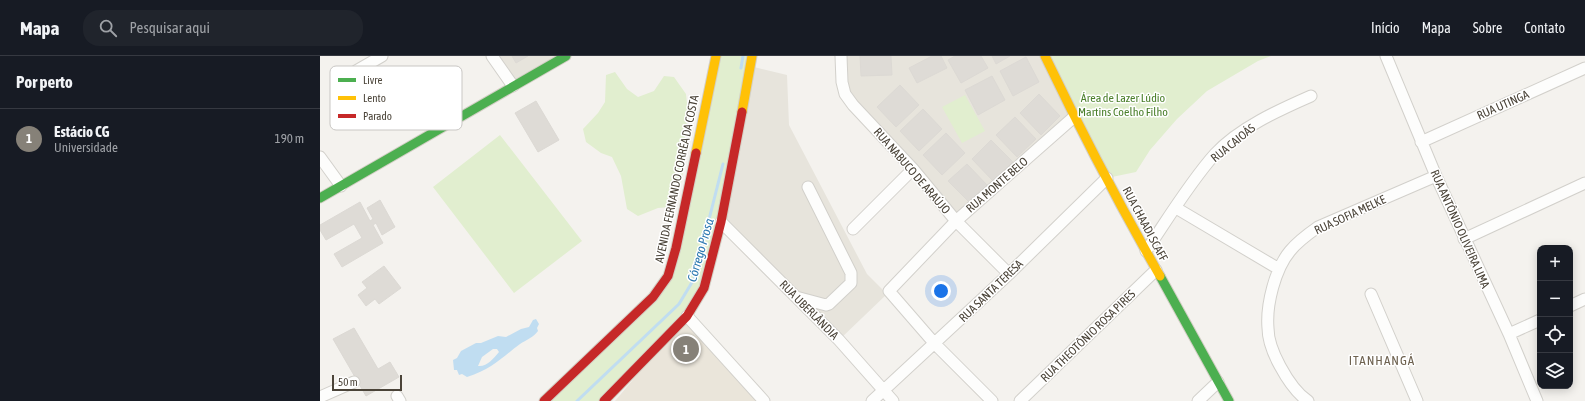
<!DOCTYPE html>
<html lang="pt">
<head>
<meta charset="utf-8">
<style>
	body { margin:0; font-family:"Asap Condensed",sans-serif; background:#20242c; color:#f1f3f6 }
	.controls { position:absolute; right:12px; bottom:12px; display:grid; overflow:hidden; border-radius:8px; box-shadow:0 2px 10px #0003 }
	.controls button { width:36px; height:36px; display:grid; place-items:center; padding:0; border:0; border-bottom:1px solid #363941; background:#171b24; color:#f1f3f6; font:20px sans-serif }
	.scale { position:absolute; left:12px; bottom:10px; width:70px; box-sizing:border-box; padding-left:4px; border:2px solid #4b4439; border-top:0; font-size:11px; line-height:14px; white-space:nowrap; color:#4b4439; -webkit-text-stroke:3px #fff; paint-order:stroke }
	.you { position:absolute; left:621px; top:235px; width:14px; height:14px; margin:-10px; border:3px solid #fff; border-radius:50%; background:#1a73e8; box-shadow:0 0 0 6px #1a73e833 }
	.badge { display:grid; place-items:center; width:26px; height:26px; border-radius:50%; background:#868178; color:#fff; font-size:13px; font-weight:700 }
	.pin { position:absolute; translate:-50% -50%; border:2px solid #fff; box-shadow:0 1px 4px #0006 }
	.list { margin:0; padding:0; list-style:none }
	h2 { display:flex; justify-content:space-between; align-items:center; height:52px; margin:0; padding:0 16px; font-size:17px }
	h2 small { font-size:13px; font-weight:400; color:#9ea1a6 }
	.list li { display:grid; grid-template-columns:26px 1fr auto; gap:12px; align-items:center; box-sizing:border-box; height:60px; padding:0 16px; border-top:1px solid #363941 }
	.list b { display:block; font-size:15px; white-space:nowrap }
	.list p { margin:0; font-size:13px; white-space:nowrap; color:#9ea1a6 }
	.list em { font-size:13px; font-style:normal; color:#9ea1a6 }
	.icon { flex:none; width:22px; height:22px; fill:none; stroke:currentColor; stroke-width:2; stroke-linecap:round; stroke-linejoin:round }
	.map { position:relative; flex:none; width:1265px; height:345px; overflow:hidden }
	header { display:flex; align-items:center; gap:24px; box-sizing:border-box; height:56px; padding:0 20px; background:#171b24; border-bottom:1px solid #363941 }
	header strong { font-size:19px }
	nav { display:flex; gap:22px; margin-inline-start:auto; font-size:14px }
	.search { width:280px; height:36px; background:#20242c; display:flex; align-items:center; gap:10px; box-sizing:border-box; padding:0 14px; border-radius:16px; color:#9ea1a6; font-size:15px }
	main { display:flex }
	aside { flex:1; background:#171b24 }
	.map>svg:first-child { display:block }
</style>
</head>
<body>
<header>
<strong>Mapa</strong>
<div class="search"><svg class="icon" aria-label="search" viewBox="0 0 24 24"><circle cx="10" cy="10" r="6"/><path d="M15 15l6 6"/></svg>Pesquisar aqui</div>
<nav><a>Início</a><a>Mapa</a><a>Sobre</a><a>Contato</a></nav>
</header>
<main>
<aside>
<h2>Por perto<small></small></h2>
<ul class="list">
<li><span class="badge">1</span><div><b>Estácio CG</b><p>Universidade</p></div><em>190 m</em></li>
</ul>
</aside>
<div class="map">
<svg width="1265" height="345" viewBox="0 0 1265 345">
	<rect width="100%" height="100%" fill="#f4f2ee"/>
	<path fill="#e7e4dc" d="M172 0H246L193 30Z
		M521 0H721L754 61 636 165 533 49Z
		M430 10 467 19 469 69 547 218 567 238 519 284 401 166Z"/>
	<path fill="#eae5da" d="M367 260 444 345H295Z"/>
	<path fill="#e1eecf" d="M396 0H432L384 232 284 345H224L348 220Z
		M725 0H951L938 5 887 35 857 63 830 94 816 116 787 122Z
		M295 16 307 33 318 41 334 35 344 20 354 21 366 38 368 57 365 80 366 100 361 127 350 151 338 152 318 160 307 153 301 120 292 101 281 97 266 86 263 73 278 57 285 46 286 19Z
		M645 39 665 75 642 87 622 51Z
		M180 79 262 185 194 237 113 131Z"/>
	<path fill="#c0ddf1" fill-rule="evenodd" d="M216 263 219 268 217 272 218 275C214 281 206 284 200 288 180 303 172 313 147 321L142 318 139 319 137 314H134L133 304 137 302 141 295 156 287H161L178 280 186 281 201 273 209 271 213 264ZM173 293H177L179 296C173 303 167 311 158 310L162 301Z"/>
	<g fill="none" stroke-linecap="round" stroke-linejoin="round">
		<path stroke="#c0ddf1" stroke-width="3" d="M421 12 423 0
			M257 345 359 248 374 223 403 108"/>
	</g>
	<path fill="#dedbd6" stroke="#dcd9d4" d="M192 0H208L196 7Z
		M540 0H571L572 19 541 20Z
		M612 0H621L627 12 597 27 589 12Z
		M635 0H661L668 12 641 27 628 4Z
		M672 0H690L676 8Z
		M706 1 719 26 693 40 680 15Z
		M672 20 685 44 658 59 645 34Z
		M580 29 599 49 576 71 557 51Z
		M719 38 740 60 721 79 700 57Z
		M216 45 239 84 218 96 195 57Z
		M603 53 622 73 599 95 580 75Z
		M695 61 716 83 697 101 676 79Z
		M626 77 645 97 622 119 603 99Z
		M671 84 693 106 673 125 652 103Z
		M647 108 668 130 650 147 628 125Z
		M60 144 75 171 62 179 56 167 53 169 63 187 22 211 14 198 42 182 34 168 6 184 0 174V169L40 146 50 165 53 163 47 152Z
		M64 210 81 232 59 248 55 243 46 250 38 239 47 232 42 226Z
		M34 272 58 313 70 306 79 321 46 340 13 283Z"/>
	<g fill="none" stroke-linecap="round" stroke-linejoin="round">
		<g stroke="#d2d0cb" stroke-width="13">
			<path id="street" d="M172 0 193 30
				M521 0 522 26 525 38 533 49 593 113 636 165 689 218
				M1066 0 1116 120 1189 278 1217 345
				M36 15 62 0
				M1101 86 1265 12
				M0 101 21 130
				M856 152 959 213
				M401 166 519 284 573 345
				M533 173 593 113
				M1144 183 1265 127
				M826 195C847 164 870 126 895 98 919 72 959 54 991 40
				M1051 238 1097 345
				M476 241 506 249 509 248 531 227V217L488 131
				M1250 250 1265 243
				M367 260 444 345
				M1189 278 1220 264
				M77 340 80 345
				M0 341 34 326
				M552 345 689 218 787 122
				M672 345 615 288 569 235 636 165 754 61
				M700 345 836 214
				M878 345 898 326
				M988 345C976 337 967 323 960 310 954 299 948 285 948 272 946 249 955 213 970 195 978 185 988 178 998 171L1116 120"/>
		</g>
		<g stroke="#d3cfc5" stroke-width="11">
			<path id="fast" d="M0 142 246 0
				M840 220 909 345"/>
		</g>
		<g stroke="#d3cfc5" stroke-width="11">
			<path id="slow" d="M725 0C761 75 799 148 840 220
				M422 56 432 0
				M376 97 396 0"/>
		</g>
		<g stroke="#d3cfc5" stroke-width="11">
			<path id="jam" d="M224 345 333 241 348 220 356 192 376 97
				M284 345 367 260 384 232 401 166 422 56"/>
		</g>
		<use href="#street" stroke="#fdfdfc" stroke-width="11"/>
		<use href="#fast" stroke="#4caf50" stroke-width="9"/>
		<use href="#slow" stroke="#ffc107" stroke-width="9"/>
		<use href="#jam" stroke="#c62828" stroke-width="9"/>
	</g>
	<g text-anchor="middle" stroke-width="3" stroke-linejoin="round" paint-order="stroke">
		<g font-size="12" fill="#4a7f2a" stroke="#fff">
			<text x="803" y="46">Área de Lazer Lúdio<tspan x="803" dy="14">Martins Coelho Filho</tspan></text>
		</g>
		<g font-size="12" fill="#4b4439" stroke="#fff">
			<text transform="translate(1183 49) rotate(-24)" y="4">RUA UTINGA</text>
			<text transform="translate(913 87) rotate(-39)" y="4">RUA CAIOÁS</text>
			<text transform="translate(592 115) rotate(49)" y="4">RUA NABUCO DE ARAÚJO</text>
			<text transform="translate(357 123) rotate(-78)" y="4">AVENIDA FERNANDO CORRÊA DA COSTA</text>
			<text transform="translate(677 129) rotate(-41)" y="4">RUA MONTE BELO</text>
			<text transform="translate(1030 159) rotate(-25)" y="4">RUA SOFIA MELKE</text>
			<text transform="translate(825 168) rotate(62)" y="4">RUA CHAADI SCAFF</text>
			<text transform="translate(1140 173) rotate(66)" y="4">RUA ANTÔNIO OLIVEIRA LIMA</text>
			<text transform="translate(671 235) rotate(-44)" y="4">RUA SANTA TERESA</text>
			<text transform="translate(489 254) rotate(45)" y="4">RUA UBERLÂNDIA</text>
			<text transform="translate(768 280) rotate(-44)" y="4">RUA THEOTÔNIO ROSA PIRES</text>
		</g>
		<g font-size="13" font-style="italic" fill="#2e7ab2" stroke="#fff">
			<text transform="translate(380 194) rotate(-74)" y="5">Córrego Prosa</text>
		</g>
		<g font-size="13" letter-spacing="1" fill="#6e6250" stroke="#fff">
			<text x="1062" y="309">ITANHANGÁ</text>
		</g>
	</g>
	<rect x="10" y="10" width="132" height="64" rx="6" fill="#fff" stroke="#c9c7c4" stroke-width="1"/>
	<rect x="18" y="22" width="18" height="4" fill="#4caf50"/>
	<rect x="18" y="40" width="18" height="4" fill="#ffc107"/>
	<rect x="18" y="58" width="18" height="4" fill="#c62828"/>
	<g font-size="11" fill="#4b4439">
		<text x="43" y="28">Livre</text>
		<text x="43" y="46">Lento</text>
		<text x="43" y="64">Parado</text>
	</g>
</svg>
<div class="controls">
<button>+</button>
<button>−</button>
<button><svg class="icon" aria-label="locate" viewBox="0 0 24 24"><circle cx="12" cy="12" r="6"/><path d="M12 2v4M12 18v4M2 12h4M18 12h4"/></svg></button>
<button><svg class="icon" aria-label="layers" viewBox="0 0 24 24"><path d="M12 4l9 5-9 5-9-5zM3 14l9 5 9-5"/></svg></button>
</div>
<div class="scale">50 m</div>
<div class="you"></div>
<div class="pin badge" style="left:366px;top:293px">1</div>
</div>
</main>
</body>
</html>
